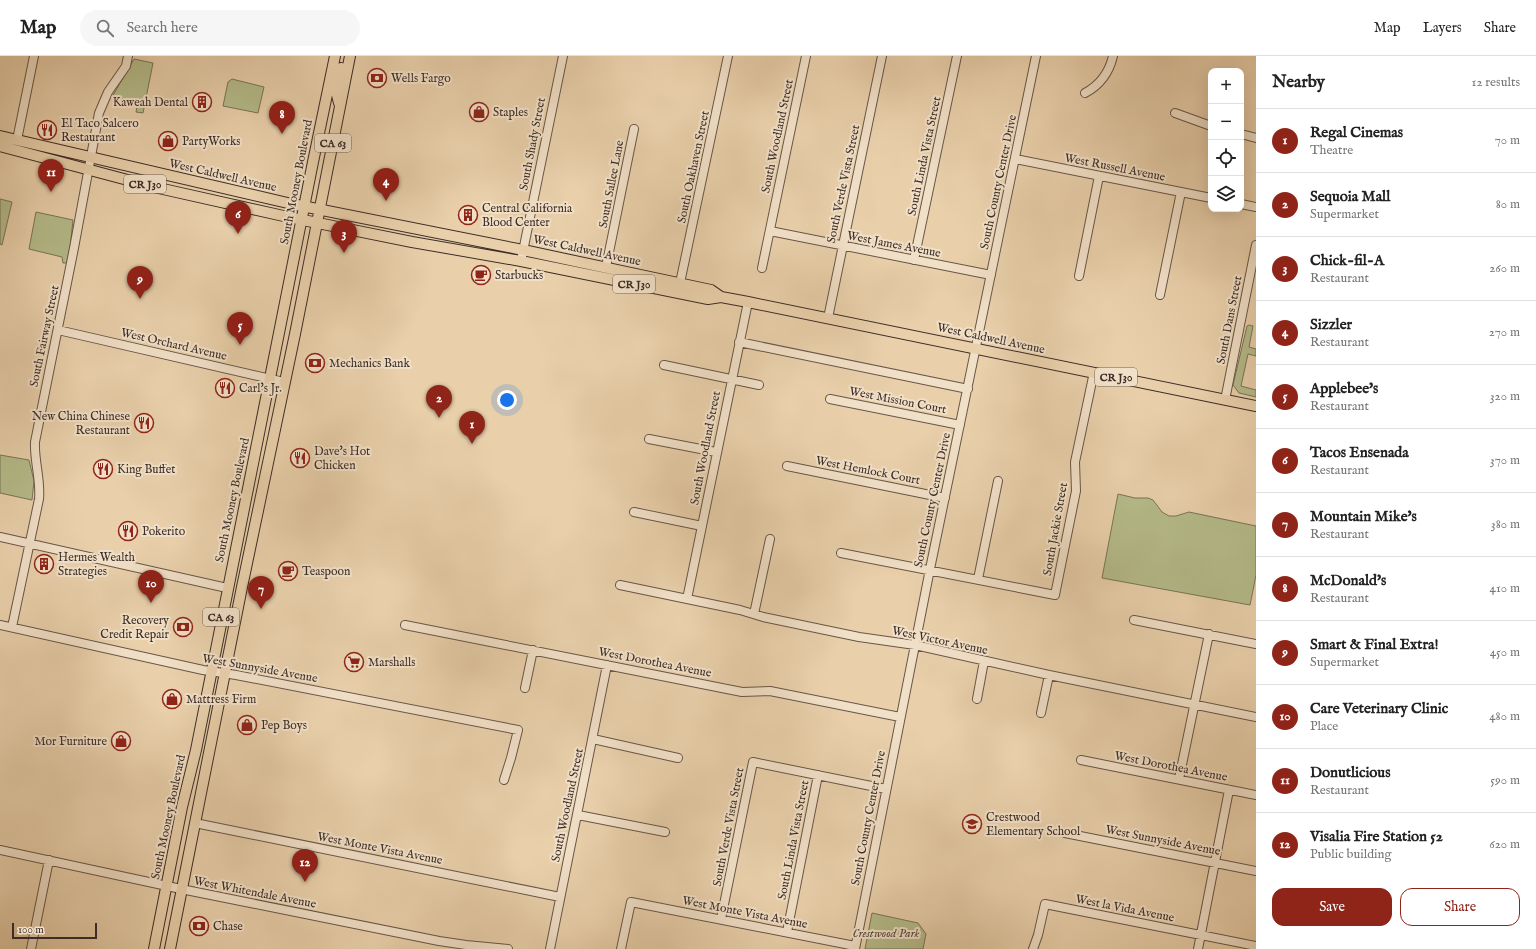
<!DOCTYPE html>
<html lang="en">
<head>
<meta charset="utf-8">
<style>
	body { margin:0; font-family:"IM FELL English",serif; background:#f6f6f6; color:#222 }
	.controls { position:absolute; right:12px; top:12px; display:grid; overflow:hidden; border-radius:8px; box-shadow:0 4px 16px #0002 }
	.controls button { width:36px; height:36px; display:grid; place-items:center; padding:0; border:0; border-bottom:1px solid #e0e0e0; background:#fff; color:#222; font:20px sans-serif }
	.scale { position:absolute; left:12px; bottom:10px; width:85px; box-sizing:border-box; padding-left:4px; border:2px solid #3d2d26; border-top:0; font-size:11px; line-height:14px; white-space:nowrap; color:#3d2d26; -webkit-text-stroke:3px #f1e0c8; paint-order:stroke }
	.you { position:absolute; left:507px; top:344px; width:14px; height:14px; margin:-10px; border:3px solid #fff; border-radius:50%; background:#1a73e8; box-shadow:0 0 0 6px #1a73e833 }
	.badge { display:grid; place-items:center; width:26px; height:26px; border-radius:50%; background:#8f2418; color:#fff; font-size:13px; font-weight:700 }
	.pin { position:absolute; translate:-50% -33px; filter:drop-shadow(0 1px 2px #0008) }
	.pin::after { content:''; position:absolute; top:21px; width:14px; height:12px; background:inherit; clip-path:polygon(0 0,100% 0,50% 100%) }
	.list { margin:0; padding:0; list-style:none }
	h2 { display:flex; justify-content:space-between; align-items:center; height:52px; margin:0; padding:0 16px; font-size:17px }
	h2 small { font-size:13px; font-weight:400; color:#767676 }
	.list li { display:grid; grid-template-columns:26px 1fr auto; gap:12px; align-items:center; box-sizing:border-box; height:64px; padding:0 16px; border-top:1px solid #e0e0e0 }
	.list b { display:block; font-size:15px; white-space:nowrap }
	.list p { margin:0; font-size:13px; white-space:nowrap; color:#767676 }
	.list em { font-size:13px; font-style:normal; color:#767676 }
	.actions { display:flex; gap:8px; padding:12px 16px }
	.actions a { flex:1; padding:9px 0; border:1px solid #8f2418; border-radius:12px; text-align:center; font-size:14px; color:#8f2418 }
	.actions .main { background:#8f2418; color:#fff }
	.icon { flex:none; width:22px; height:22px; fill:none; stroke:currentColor; stroke-width:2; stroke-linecap:round; stroke-linejoin:round }
	.map { position:relative; flex:none; width:1256px; height:893px; overflow:hidden }
	header { display:flex; align-items:center; gap:24px; box-sizing:border-box; height:56px; padding:0 20px; background:#fff; border-bottom:1px solid #e0e0e0 }
	header strong { font-size:19px }
	nav { display:flex; gap:22px; margin-inline-start:auto; font-size:14px }
	.search { width:280px; height:36px; background:#f6f6f6; display:flex; align-items:center; gap:10px; box-sizing:border-box; padding:0 14px; border-radius:22px; color:#767676; font-size:15px }
	main { display:flex }
	aside { flex:1; background:#fff }
	.map>svg:first-child { display:block }
</style>
</head>
<body>
<header>
<strong>Map</strong>
<div class="search"><svg class="icon" aria-label="search" viewBox="0 0 24 24"><circle cx="10" cy="10" r="6"/><path d="M15 15l6 6"/></svg>Search here</div>
<nav><a>Map</a><a>Layers</a><a>Share</a></nav>
</header>
<main>
<div class="map">
<svg width="1256" height="893" viewBox="0 0 1256 893">
	<rect width="100%" height="100%" fill="#e9d0ab"/>
	<filter id="stains"><feTurbulence type="fractalNoise" baseFrequency=".005" numOctaves="4"/><feColorMatrix values="0 0 0 0 .2 0 0 0 0 .09 0 0 0 0 .02 0 0 0 .5 -.17"/></filter>
	<radialGradient id="worn" r=".72"><stop offset=".6" stop-color="#630" stop-opacity="0"/><stop offset="1" stop-color="#630" stop-opacity=".3"/></radialGradient>
	<path fill="#b5bb8a" stroke="#797458" d="M134 3 153 7 143 57 136 56 138 46 112 41Z
		M232 23 264 31 258 57 223 50 228 26Z
		M0 143 12 146 2 189 0 188Z
		M36 156 73 164 70 192 67 207H63L62 201 29 193Z
		M1249 269 1253 270 1249 291 1256 293V300L1248 298 1241 330 1256 334V341L1239 337 1233 329 1247 270Z
		M0 399 29 404 34 425 32 444 0 437Z
		M1118 438 1135 442H1148L1153 444 1162 456 1169 460H1176L1189 456 1256 470V519L1250 549 1102 522Z
		M872 857 918 867 926 878 923 893H865Z"/>
	<g fill="none" stroke-linecap="round" stroke-linejoin="round">
		<g stroke="#685647" stroke-width="10">
			<path id="minor" d="M1085 37C1100 29 1109 17 1113 0
				M1175 57 1211 70
				M1241 78 1256 82
				M17 84 34 0
				M1015 103 1211 142
				M1241 148 1256 151
				M770 175 991 219
				M914 204 957 0
				M521 205 563 0
				M606 211 634 73
				M762 212 806 0
				M1079 220 1099 120
				M680 227 728 0
				M1160 239 1181 136
				M828 262 882 0
				M58 274 284 326
				M739 286 968 333
				M664 309 759 329
				M830 343 960 369
				M1225 344 1256 189
				M649 383 716 396
				M787 410 945 442
				M634 456 702 470
				M0 481 227 532
				M841 497 1055 539 1076 435 1075 406 1094 316
				M978 523 998 425
				M620 529 740 554 763 561 859 581 915 589 1049 619 1256 661
				M687 543 748 246
				M754 558 770 483
				M1134 564 1256 588
				M0 569 203 614 236 619 518 674 511 702 504 724
				M405 569 742 636 770 635 900 661
				M12 571 39 443C41 424 34 405 35 386L74 192 99 57 108 36 126 10 128 0
				M525 632 533 594
				M977 643 984 605
				M1041 657 1049 619
				M593 683 678 702
				M1081 704 1256 739
				M1179 723 1209 578
				M578 759 665 776
				M195 767 560 841
				M1065 777 1256 815
				M0 794 181 833 439 885 466 889 508 893
				M721 863 753 706 886 733
				M787 876 818 719
				M31 893 49 804
				M550 893 607 609
				M621 893 631 846 855 890
				M855 893 930 513 1036 0
				M1033 893 1038 879 1045 848 1256 890
				M1198 893 1229 734"/>
		</g>
		<g stroke="#3d2d26" stroke-width="12">
			<path id="major" d="M339 47 336 35 341 12
				M0 80 292 148 523 194 711 234 721 241 748 246 1256 350
				M0 90 154 131 288 161 412 186 521 205 708 243 721 241
				M154 893 182 751 196 694 313 106 335 0
				M170 893 242 531 295 278 350 0"/>
		</g>
		<use href="#minor" stroke="#f1e0c8" stroke-width="8"/>
		<use href="#major" stroke="#e9d0ab" stroke-width="10"/>
	</g>
	<defs>
		<g id="bank-ring" transform="scale(1)"><circle r="9.5" fill="#f1e0c8" stroke="#8f2418" stroke-width="1.5"/><path d="M-6-4H6V4H-6ZM0-2.3a2.3 2.3 0 1 0 0 4.6a2.3 2.3 0 1 0 0-4.6Z" fill="#8f2418"/></g>
		<g id="building-ring" transform="scale(1)"><circle r="9.5" fill="#f1e0c8" stroke="#8f2418" stroke-width="1.5"/><path d="M-4-6H4V6H1V3H-1V6H-4ZM-2.5-4.3h1.7v1.8h-1.7ZM.8-4.3h1.7v1.8H.8ZM-2.5-1h1.7V.8h-1.7ZM.8-1h1.7V.8H.8Z" fill="#8f2418"/></g>
		<g id="shop-ring" transform="scale(1)"><circle r="9.5" fill="#f1e0c8" stroke="#8f2418" stroke-width="1.5"/><path d="M-5-2.5h2.3a2.7 3.5 0 0 1 5.4 0H5L5.5 6h-11ZM-1.5-2.5h3a1.5 2.3 0 0 0-3 0Z" fill="#8f2418"/></g>
		<g id="restaurant-ring" transform="scale(1)"><circle r="9.5" fill="#f1e0c8" stroke="#8f2418" stroke-width="1.5"/><path d="M-5-6h1v4h1v-4h1v4h1v-4h1v5L-1.5 .5V6h-2V.5L-5-1ZM5-6V6H3V1.5H1.5Q1.5-4 5-6Z" fill="#8f2418"/></g>
		<g id="cafe-ring" transform="scale(1)"><circle r="9.5" fill="#f1e0c8" stroke="#8f2418" stroke-width="1.5"/><path d="M-5.5-4.5H6V0H3Q3 3.5 0 3.5H-2.5Q-5.5 3.5-5.5 0ZM3-3.2v2h1.7v-2ZM-6 4.5H4V6H-6Z" fill="#8f2418"/></g>
		<g id="supermarket-ring" transform="scale(1)"><circle r="9.5" fill="#f1e0c8" stroke="#8f2418" stroke-width="1.5"/><path d="M-6-5.5h2.5l.6 2H6L4.5 2H-2.5L-4.4-4H-6ZM-1.5 3.2a1.3 1.3 0 1 0 .1 0ZM3 3.2a1.3 1.3 0 1 0 .1 0Z" fill="#8f2418"/></g>
		<g id="school-ring" transform="scale(1)"><circle r="9.5" fill="#f1e0c8" stroke="#8f2418" stroke-width="1.5"/><path d="M0-5L7-2L0 1L-7-2ZM-4 1L0 2.5L4 1V4Q0 6-4 4Z" fill="#8f2418"/></g>
	</defs>
	<g fill-rule="evenodd">
		<use href="#bank-ring" x="377" y="22"/>
		<use href="#building-ring" x="202" y="46"/>
		<use href="#shop-ring" x="479" y="56"/>
		<use href="#restaurant-ring" x="47" y="74"/>
		<use href="#shop-ring" x="168" y="85"/>
		<use href="#building-ring" x="468" y="159"/>
		<use href="#cafe-ring" x="481" y="219"/>
		<use href="#bank-ring" x="315" y="307"/>
		<use href="#restaurant-ring" x="225" y="332"/>
		<use href="#restaurant-ring" x="144" y="367"/>
		<use href="#restaurant-ring" x="300" y="402"/>
		<use href="#restaurant-ring" x="103" y="413"/>
		<use href="#restaurant-ring" x="128" y="475"/>
		<use href="#building-ring" x="44" y="508"/>
		<use href="#cafe-ring" x="288" y="515"/>
		<use href="#bank-ring" x="183" y="571"/>
		<use href="#supermarket-ring" x="354" y="606"/>
		<use href="#shop-ring" x="172" y="643"/>
		<use href="#shop-ring" x="247" y="669"/>
		<use href="#shop-ring" x="121" y="685"/>
		<use href="#school-ring" x="972" y="768"/>
		<use href="#bank-ring" x="199" y="870"/>
	</g>
	<g text-anchor="middle" stroke-width="4" stroke-linejoin="round" paint-order="stroke">
		<g fill="#f1e0c8" stroke="#736357" stroke-width="1">
			<rect x="315" y="78" width="36" height="18" rx="3"/>
			<rect x="124" y="119" width="42" height="18" rx="3"/>
			<rect x="613" y="219" width="42" height="18" rx="3"/>
			<rect x="1095" y="312" width="42" height="18" rx="3"/>
			<rect x="203" y="552" width="36" height="18" rx="3"/>
		</g>
		<g font-size="11" font-weight="bold" fill="#3d2d26">
			<text x="333" y="91">CA 63</text>
			<text x="145" y="132">CR J30</text>
			<text x="634" y="232">CR J30</text>
			<text x="1116" y="325">CR J30</text>
			<text x="221" y="565">CA 63</text>
		</g>
		<g font-size="12" fill="#3d2d26" stroke="#f1e0c8" text-anchor="start">
			<text x="391" y="26">Wells Fargo</text>
			<text x="188" y="50" text-anchor="end">Kaweah Dental</text>
			<text x="493" y="60">Staples</text>
			<text x="61" y="71">El Taco Salcero<tspan x="61" dy="14">Restaurant</tspan></text>
			<text x="182" y="89">PartyWorks</text>
			<text x="482" y="156">Central California<tspan x="482" dy="14">Blood Center</tspan></text>
			<text x="495" y="223">Starbucks</text>
			<text x="329" y="311">Mechanics Bank</text>
			<text x="239" y="336">Carl's Jr.</text>
			<text x="130" y="364" text-anchor="end">New China Chinese<tspan x="130" dy="14">Restaurant</tspan></text>
			<text x="314" y="399">Dave's Hot<tspan x="314" dy="14">Chicken</tspan></text>
			<text x="117" y="417">King Buffet</text>
			<text x="142" y="479">Pokerito</text>
			<text x="58" y="505">Hermes Wealth<tspan x="58" dy="14">Strategies</tspan></text>
			<text x="302" y="519">Teaspoon</text>
			<text x="169" y="568" text-anchor="end">Recovery<tspan x="169" dy="14">Credit Repair</tspan></text>
			<text x="368" y="610">Marshalls</text>
			<text x="186" y="647">Mattress Firm</text>
			<text x="261" y="673">Pep Boys</text>
			<text x="107" y="689" text-anchor="end">Mor Furniture</text>
			<text x="986" y="765">Crestwood<tspan x="986" dy="14">Elementary School</tspan></text>
			<text x="213" y="874">Chase</text>
		</g>
		<g font-size="12" fill="#3d2d26" stroke="#f1e0c8">
			<text transform="translate(777 80) rotate(-78)" y="4">South Woodland Street</text>
			<text transform="translate(532 88) rotate(-79)" y="4">South Shady Street</text>
			<text transform="translate(924 100) rotate(-78)" y="4">South Linda Vista Street</text>
			<text transform="translate(693 111) rotate(-78)" y="4">South Oakhaven Street</text>
			<text transform="translate(1115 111) rotate(11)" y="4">West Russell Avenue</text>
			<text transform="translate(223 119) rotate(13)" y="4">West Caldwell Avenue</text>
			<text transform="translate(296 126) rotate(-79)" y="4">South Mooney Boulevard</text>
			<text transform="translate(998 126) rotate(-78)" y="4">South County Center Drive</text>
			<text transform="translate(611 128) rotate(-79)" y="4">South Sallee Lane</text>
			<text transform="translate(843 128) rotate(-78)" y="4">South Verde Vista Street</text>
			<text transform="translate(894 188) rotate(11)" y="4">West James Avenue</text>
			<text transform="translate(587 194) rotate(12)" y="4">West Caldwell Avenue</text>
			<text transform="translate(1229 264) rotate(-79)" y="4">South Dans Street</text>
			<text transform="translate(44 280) rotate(-78)" y="4">South Fairway Street</text>
			<text transform="translate(991 282) rotate(12)" y="4">West Caldwell Avenue</text>
			<text transform="translate(174 288) rotate(13)" y="4">West Orchard Avenue</text>
			<text transform="translate(898 344) rotate(11)" y="4">West Mission Court</text>
			<text transform="translate(705 392) rotate(-79)" y="4">South Woodland Street</text>
			<text transform="translate(868 414) rotate(11)" y="4">West Hemlock Court</text>
			<text transform="translate(232 444) rotate(-78)" y="4">South Mooney Boulevard</text>
			<text transform="translate(932 444) rotate(-78)" y="4">South County Center Drive</text>
			<text transform="translate(1055 473) rotate(-80)" y="4">South Jackie Street</text>
			<text transform="translate(940 584) rotate(12)" y="4">West Victor Avenue</text>
			<text transform="translate(655 606) rotate(11)" y="4">West Dorothea Avenue</text>
			<text transform="translate(260 612) rotate(10)" y="4">West Sunnyside Avenue</text>
			<text transform="translate(1171 710) rotate(11)" y="4">West Dorothea Avenue</text>
			<text transform="translate(567 749) rotate(-78)" y="4">South Woodland Street</text>
			<text transform="translate(168 761) rotate(-78)" y="4">South Mooney Boulevard</text>
			<text transform="translate(868 762) rotate(-79)" y="4">South County Center Drive</text>
			<text transform="translate(728 771) rotate(-79)" y="4">South Verde Vista Street</text>
			<text transform="translate(793 784) rotate(-79)" y="4">South Linda Vista Street</text>
			<text transform="translate(1163 784) rotate(11)" y="4">West Sunnyside Avenue</text>
			<text transform="translate(380 792) rotate(11)" y="4">West Monte Vista Avenue</text>
			<text transform="translate(255 836) rotate(11)" y="4">West Whitendale Avenue</text>
			<text transform="translate(1125 852) rotate(11)" y="4">West la Vida Avenue</text>
			<text transform="translate(745 856) rotate(11)" y="4">West Monte Vista Avenue</text>
		</g>
		<g font-size="12" font-style="italic" fill="#55493a" stroke="#f1e0c8">
			<text x="886" y="881">Crestwood Park</text>
		</g>
	</g>
	<rect width="100%" height="100%" filter="url(#stains)"/>
	<rect width="100%" height="100%" fill="url(#worn)"/>
</svg>
<div class="controls">
<button>+</button>
<button>−</button>
<button><svg class="icon" aria-label="locate" viewBox="0 0 24 24"><circle cx="12" cy="12" r="6"/><path d="M12 2v4M12 18v4M2 12h4M18 12h4"/></svg></button>
<button><svg class="icon" aria-label="layers" viewBox="0 0 24 24"><path d="M12 4l9 5-9 5-9-5zM3 14l9 5 9-5"/></svg></button>
</div>
<div class="scale">100 m</div>
<div class="you"></div>
<div class="pin badge" style="left:472px;top:388px">1</div>
<div class="pin badge" style="left:439px;top:362px">2</div>
<div class="pin badge" style="left:344px;top:197px">3</div>
<div class="pin badge" style="left:386px;top:145px">4</div>
<div class="pin badge" style="left:240px;top:289px">5</div>
<div class="pin badge" style="left:238px;top:178px">6</div>
<div class="pin badge" style="left:261px;top:553px">7</div>
<div class="pin badge" style="left:282px;top:78px">8</div>
<div class="pin badge" style="left:140px;top:243px">9</div>
<div class="pin badge" style="left:151px;top:547px">10</div>
<div class="pin badge" style="left:51px;top:136px">11</div>
<div class="pin badge" style="left:305px;top:826px">12</div>
</div>
<aside>
<h2>Nearby<small>12 results</small></h2>
<ul class="list">
<li><span class="badge">1</span><div><b>Regal Cinemas</b><p>Theatre</p></div><em>70 m</em></li>
<li><span class="badge">2</span><div><b>Sequoia Mall</b><p>Supermarket</p></div><em>80 m</em></li>
<li><span class="badge">3</span><div><b>Chick-fil-A</b><p>Restaurant</p></div><em>260 m</em></li>
<li><span class="badge">4</span><div><b>Sizzler</b><p>Restaurant</p></div><em>270 m</em></li>
<li><span class="badge">5</span><div><b>Applebee's</b><p>Restaurant</p></div><em>320 m</em></li>
<li><span class="badge">6</span><div><b>Tacos Ensenada</b><p>Restaurant</p></div><em>370 m</em></li>
<li><span class="badge">7</span><div><b>Mountain Mike's</b><p>Restaurant</p></div><em>380 m</em></li>
<li><span class="badge">8</span><div><b>McDonald's</b><p>Restaurant</p></div><em>410 m</em></li>
<li><span class="badge">9</span><div><b>Smart &amp; Final Extra!</b><p>Supermarket</p></div><em>450 m</em></li>
<li><span class="badge">10</span><div><b>Care Veterinary Clinic</b><p>Place</p></div><em>480 m</em></li>
<li><span class="badge">11</span><div><b>Donutlicious</b><p>Restaurant</p></div><em>590 m</em></li>
<li><span class="badge">12</span><div><b>Visalia Fire Station 52</b><p>Public building</p></div><em>620 m</em></li>
</ul>
<div class="actions"><a class="main">Save</a><a>Share</a></div>
</aside>
</main>
</body>
</html>
